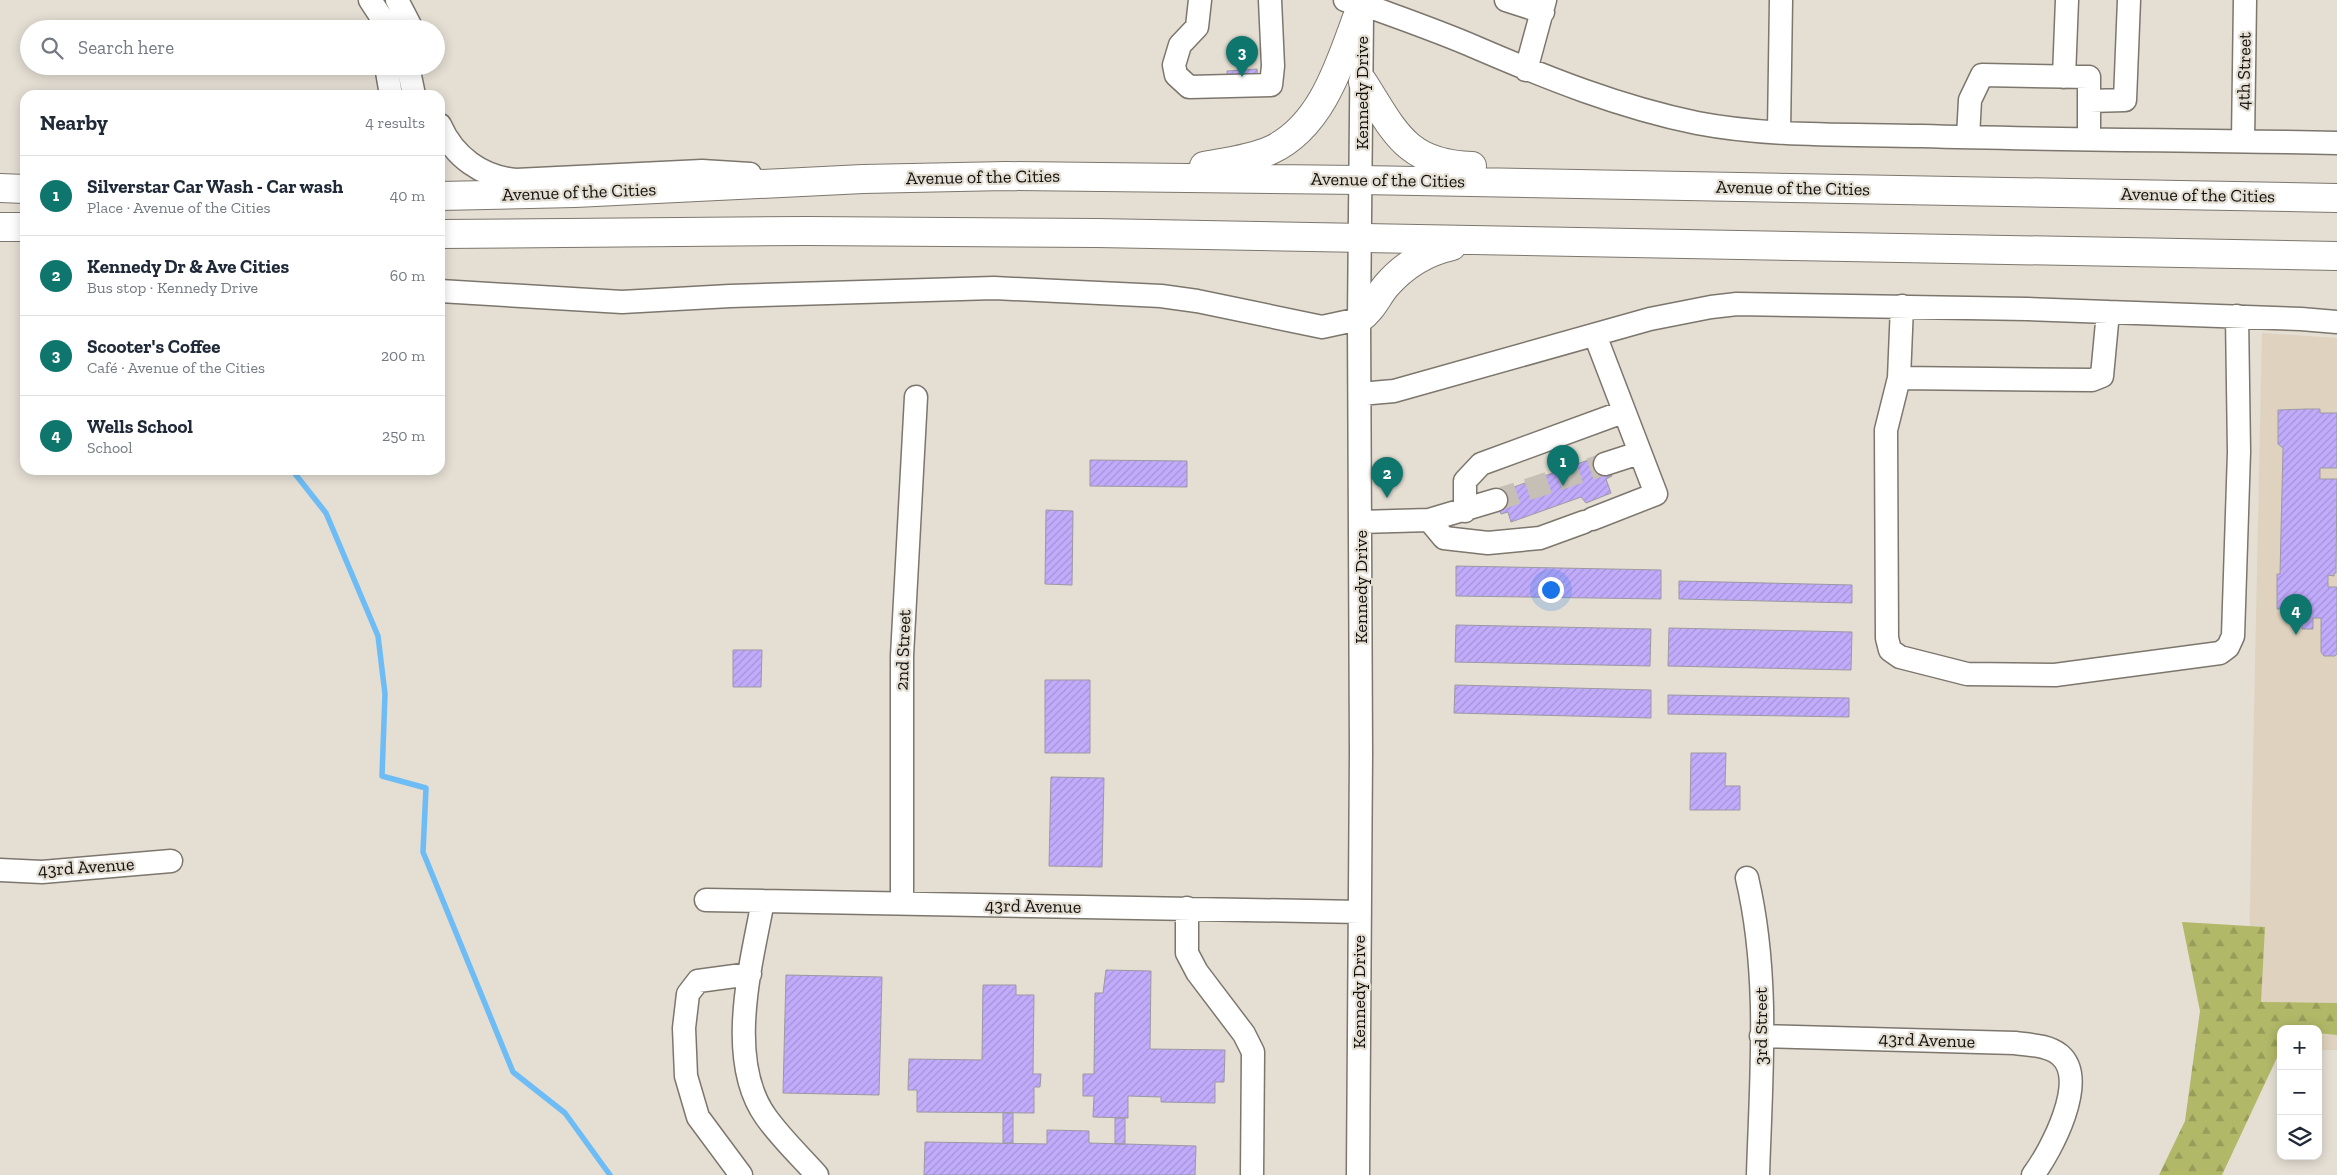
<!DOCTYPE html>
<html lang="en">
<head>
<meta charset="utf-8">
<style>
	body { margin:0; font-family:"Zilla Slab",serif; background:#f2f2f3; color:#1f2937 }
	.controls { position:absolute; right:15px; bottom:15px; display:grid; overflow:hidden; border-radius:10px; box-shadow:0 2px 12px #0003 }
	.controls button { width:45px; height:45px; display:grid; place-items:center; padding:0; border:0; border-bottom:1px solid #e0e1e3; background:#fff; color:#1f2937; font:25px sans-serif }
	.you { position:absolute; left:1550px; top:589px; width:18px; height:18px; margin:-12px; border:4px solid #fff; border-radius:50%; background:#1a73e8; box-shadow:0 0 0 8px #1a73e833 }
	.badge { display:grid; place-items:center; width:32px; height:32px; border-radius:50%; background:#0f766e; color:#fff; font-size:16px; font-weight:700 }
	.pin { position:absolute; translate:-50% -41px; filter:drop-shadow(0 1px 2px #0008) }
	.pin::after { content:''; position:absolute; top:26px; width:18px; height:15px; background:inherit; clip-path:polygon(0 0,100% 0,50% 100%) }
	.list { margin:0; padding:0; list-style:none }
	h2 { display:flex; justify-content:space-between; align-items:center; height:65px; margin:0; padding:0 20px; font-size:21px }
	h2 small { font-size:16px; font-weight:400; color:#747a83 }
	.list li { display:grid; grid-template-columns:32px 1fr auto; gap:15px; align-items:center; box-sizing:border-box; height:80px; padding:0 20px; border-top:1px solid #e0e1e3 }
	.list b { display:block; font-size:19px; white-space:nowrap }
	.list p { margin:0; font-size:16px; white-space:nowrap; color:#747a83 }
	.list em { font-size:16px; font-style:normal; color:#747a83 }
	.icon { flex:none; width:28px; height:28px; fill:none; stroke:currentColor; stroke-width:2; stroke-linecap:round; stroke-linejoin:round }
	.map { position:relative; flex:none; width:2337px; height:1175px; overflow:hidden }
	.search { position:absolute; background:#fff; box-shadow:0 2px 12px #0003; left:20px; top:20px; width:425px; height:55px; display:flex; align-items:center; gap:12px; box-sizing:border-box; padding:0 18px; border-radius:28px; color:#747a83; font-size:19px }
	.panel { position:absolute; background:#fff; box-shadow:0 2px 12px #0003; left:20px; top:90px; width:425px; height:385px; border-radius:15px }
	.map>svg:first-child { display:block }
</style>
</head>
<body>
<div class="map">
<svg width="2337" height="1175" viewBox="0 0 2337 1175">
	<defs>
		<pattern id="forest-firs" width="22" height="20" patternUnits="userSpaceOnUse" patternTransform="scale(1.25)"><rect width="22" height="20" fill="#b1b868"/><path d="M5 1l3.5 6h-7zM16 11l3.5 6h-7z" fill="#979d59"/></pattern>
		<pattern id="building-hatch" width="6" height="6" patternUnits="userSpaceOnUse" patternTransform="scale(1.25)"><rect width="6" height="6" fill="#c1abfb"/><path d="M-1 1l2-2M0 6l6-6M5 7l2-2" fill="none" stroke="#a592d6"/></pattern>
	</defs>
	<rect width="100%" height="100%" fill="#e4ded3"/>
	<path fill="#dfd3bf" d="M2262 333 2337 338V1050H2318V1029H2281V1049L2247 1048Z"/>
	<path fill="url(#forest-firs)" d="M2182 922 2265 927 2261 1002 2337 1003V1035L2318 1033V1029H2281V1049L2222 1175H2159L2185 1121 2200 1011Z"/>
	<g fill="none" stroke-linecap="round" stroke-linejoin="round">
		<path stroke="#6dbcf5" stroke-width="5.5" d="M292 470 326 513 378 636 385 694 382 776 426 788 423 852 513 1072 565 1113 610 1175"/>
	</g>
	<path fill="url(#building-hatch)" stroke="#9b99a3" d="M1257 69 1258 83 1227 85V71Z
		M2306 409H2320V413H2337V468H2320V479H2337L2336 573H2334V576L2328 575V587H2337V654L2335 656H2324L2321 652V618H2313V629H2302V610L2277 609V574H2280L2283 448 2278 444V410Z
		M1602 455 1612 476 1606 479 1611 493 1586 503 1581 497 1511 522 1508 512 1501 514 1492 495Z
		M1090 460 1187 461V487L1090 486Z
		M1046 510 1073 511 1072 585 1045 584Z
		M1456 566 1661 570V599L1456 596Z
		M1679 581 1852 585V603L1679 599Z
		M1456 625 1651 629 1650 666 1455 662Z
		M1669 628 1852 632 1851 670 1668 666Z
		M733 650H762L761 687H733Z
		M1045 680H1090V753H1045Z
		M1455 685 1651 690V718L1454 713Z
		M1668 695 1849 698V717L1668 714Z
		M1691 753H1726L1725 786H1740V810H1690Z
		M1051 777 1104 778 1102 867 1049 866Z
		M1106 970 1151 971 1150 1049 1225 1050 1224 1082H1215V1103L1161 1102V1097L1128 1096V1118L1093 1117 1094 1096H1083V1074H1094L1095 993H1103Z
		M786 975 882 977 879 1095 783 1093Z
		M983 985H1016V995H1034L1033 1074H1041L1040 1087H1034V1113L917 1112V1090H908L909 1059 982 1060Z
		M1003 1113H1013V1143H1003Z
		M1115 1118H1125V1144H1115Z
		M1047 1130 1089 1131V1143L1196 1146 1195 1175H924L925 1142 1047 1144Z"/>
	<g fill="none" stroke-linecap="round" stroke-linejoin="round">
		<path stroke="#c5bfb5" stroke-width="22" stroke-dasharray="22 11" stroke-linecap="butt" d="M1496 500 1605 464"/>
		<g stroke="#7c766d" stroke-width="25">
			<path id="minor" d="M370 0 389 29
				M397 0 412 29
				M1200 0 1197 27 1180 45 1174 65 1176 75 1189 87 1271 85 1273 66 1270 0
				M1345 0 1362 4C1400 18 1438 31 1475 47 1547 78 1619 107 1697 123 1770 137 1847 134 1921 136 2060 140 2198 140 2337 143
				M1506 0 1543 12
				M386 66 391 95
				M408 66 414 95
				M1526 70 1545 0
				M2064 77 2067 0
				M2089 101 2125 100 2129 0
				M440 125C454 157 482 177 516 180L702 171 750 174
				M1779 132 1781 0
				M1968 137 1970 100 1982 75 2089 77V139
				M2243 141 2245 0
				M440 291 622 302 730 296 994 288 1161 296 1197 301 1322 327 1359 319
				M1902 306 1899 378 2092 380 2102 376 2108 312
				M1899 378 1886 430 1887 638 1890 650 1900 657 1967 674 2055 675 2220 653 2228 647 2233 636 2239 452 2237 316
				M1360 394 1394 391 1650 319 1711 307 1737 304 2027 309 2301 319 2337 322
				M1605 464 1639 453
				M1465 511V481L1481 464 1623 412
				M1592 519 1656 494 1595 335
				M1429 520 1444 538 1488 543 1540 538 1584 522
				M1360 522 1429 520 1496 500
				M0 870 42 872 171 861
				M1747 878C1770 976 1761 1076 1758 1175
				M706 900 1360 912
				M763 901C751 965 725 1060 766 1117 781 1138 800 1156 817 1175
				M902 903V656L916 397
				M1187 908V953L1197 972 1244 1034 1253 1052 1252 1175
				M1761 1036 2015 1043C2030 1045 2048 1045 2060 1055 2089 1080 2051 1151 2033 1175
				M741 1175 698 1117 686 1076 684 1028 688 994 698 981 750 974
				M1358 1175 1361 753 1359 319 1362 14"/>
		</g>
		<g stroke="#7c766d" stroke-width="30">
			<path id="major" d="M1363 82C1395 132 1406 164 1472 166
				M1204 166C1226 162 1251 159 1271 150 1326 124 1342 55 1362 4
				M0 188 25 189
				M440 196 575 193 863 179 1006 176 1361 180 2337 198
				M0 227H25
				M440 234 807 231 1097 233 2337 256
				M1359 319C1372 310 1377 297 1386 286 1404 265 1425 252 1452 246"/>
		</g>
		<use href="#minor" stroke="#fff" stroke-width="22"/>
		<use href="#major" stroke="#fff" stroke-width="28"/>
	</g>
	<g text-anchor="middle" stroke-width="4.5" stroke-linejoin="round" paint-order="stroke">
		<g font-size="18" fill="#13110e" stroke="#e4ded3">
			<text transform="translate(2244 71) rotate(-89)" y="6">4th Street</text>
			<text transform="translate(1362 93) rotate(-90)" y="6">Kennedy Drive</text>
			<text transform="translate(983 177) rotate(-1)" y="6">Avenue of the Cities</text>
			<text transform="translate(1388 180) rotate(1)" y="6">Avenue of the Cities</text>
			<text transform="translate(1793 188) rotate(1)" y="6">Avenue of the Cities</text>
			<text transform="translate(579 192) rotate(-2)" y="6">Avenue of the Cities</text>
			<text transform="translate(2198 195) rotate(1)" y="6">Avenue of the Cities</text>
			<text transform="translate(1361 587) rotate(-90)" y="6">Kennedy Drive</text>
			<text transform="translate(903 650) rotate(-88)" y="6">2nd Street</text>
			<text transform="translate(86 867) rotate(-4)" y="6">43rd Avenue</text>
			<text transform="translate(1033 906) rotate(1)" y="6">43rd Avenue</text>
			<text transform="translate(1359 992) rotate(-90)" y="6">Kennedy Drive</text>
			<text transform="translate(1761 1026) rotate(-90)" y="6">3rd Street</text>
			<text transform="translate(1927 1040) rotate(2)" y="6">43rd Avenue</text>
		</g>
	</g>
</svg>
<div class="controls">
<button>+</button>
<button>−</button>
<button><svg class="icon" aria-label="layers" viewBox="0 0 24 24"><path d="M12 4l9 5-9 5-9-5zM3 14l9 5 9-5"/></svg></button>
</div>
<div class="you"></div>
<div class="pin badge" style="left:1563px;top:486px">1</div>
<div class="pin badge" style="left:1387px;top:498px">2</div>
<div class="pin badge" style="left:1242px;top:77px">3</div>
<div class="pin badge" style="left:2296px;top:635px">4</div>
<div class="search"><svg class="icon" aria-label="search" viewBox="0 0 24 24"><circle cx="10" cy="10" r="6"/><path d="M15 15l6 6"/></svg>Search here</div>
<section class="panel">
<h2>Nearby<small>4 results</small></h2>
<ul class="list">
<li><span class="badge">1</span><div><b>Silverstar Car Wash - Car wash</b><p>Place · Avenue of the Cities</p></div><em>40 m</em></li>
<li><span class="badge">2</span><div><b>Kennedy Dr &amp; Ave Cities</b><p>Bus stop · Kennedy Drive</p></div><em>60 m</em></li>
<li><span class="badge">3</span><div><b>Scooter's Coffee</b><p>Café · Avenue of the Cities</p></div><em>200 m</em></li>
<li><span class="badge">4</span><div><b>Wells School</b><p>School</p></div><em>250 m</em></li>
</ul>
</section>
</div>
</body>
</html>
